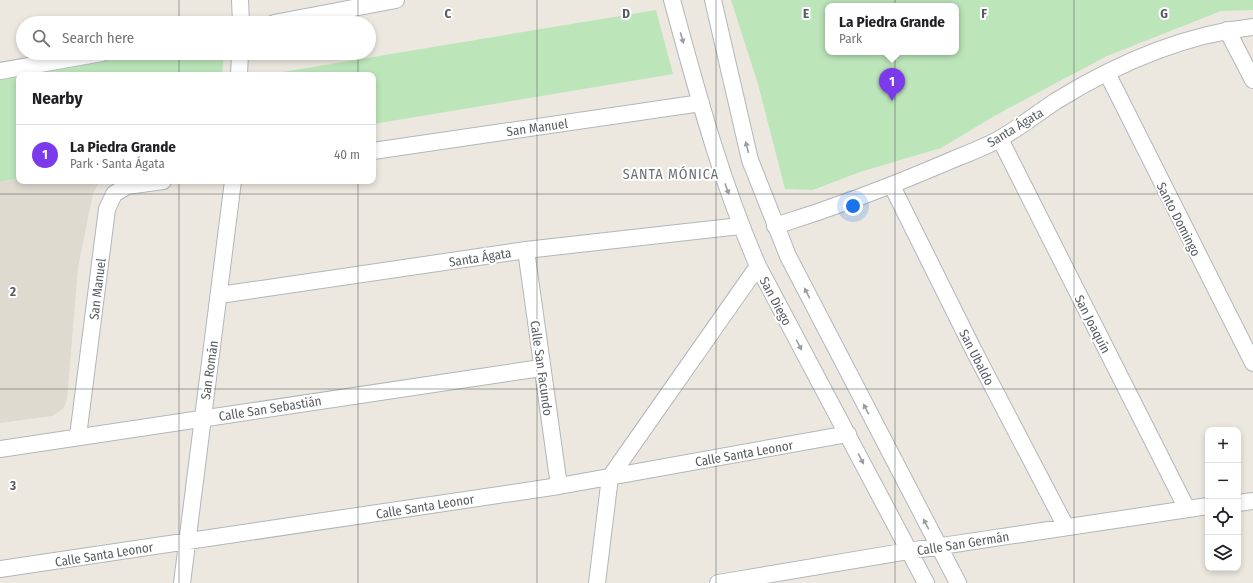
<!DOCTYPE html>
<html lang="en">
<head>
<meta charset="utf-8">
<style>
	body { margin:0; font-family:"Fira Sans Condensed",sans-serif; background:#f2f2f2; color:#202124 }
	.controls { position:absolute; right:12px; bottom:12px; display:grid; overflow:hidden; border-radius:8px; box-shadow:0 2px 6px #0003 }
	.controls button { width:36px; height:36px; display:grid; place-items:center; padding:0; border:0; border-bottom:1px solid #e0e0e0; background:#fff; color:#202124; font:20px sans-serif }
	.you { position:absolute; left:853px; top:206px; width:14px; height:14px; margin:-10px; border:3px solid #fff; border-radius:50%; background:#1a73e8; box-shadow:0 0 0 6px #1a73e833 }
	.badge { display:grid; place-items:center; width:26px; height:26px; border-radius:50%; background:#7c3aed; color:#fff; font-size:13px; font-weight:700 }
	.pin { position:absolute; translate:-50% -33px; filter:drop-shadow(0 1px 2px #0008) }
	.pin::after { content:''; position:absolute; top:21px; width:14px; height:12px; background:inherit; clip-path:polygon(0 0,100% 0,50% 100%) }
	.popup { position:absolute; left:825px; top:3px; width:134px; height:52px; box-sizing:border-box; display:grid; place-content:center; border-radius:8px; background:#fff; filter:drop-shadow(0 1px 3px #0005); font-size:13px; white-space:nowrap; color:#757577 }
	.popup b { font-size:15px; color:#202124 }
	.popup::after { content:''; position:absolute; left:50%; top:100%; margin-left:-8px; border:8px solid transparent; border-top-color:#fff }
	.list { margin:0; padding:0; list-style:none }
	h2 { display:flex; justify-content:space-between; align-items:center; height:52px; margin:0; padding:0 16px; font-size:17px }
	h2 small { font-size:13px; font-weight:400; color:#757577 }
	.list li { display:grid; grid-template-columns:26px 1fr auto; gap:12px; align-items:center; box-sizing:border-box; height:60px; padding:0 16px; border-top:1px solid #e0e0e0 }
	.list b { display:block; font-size:15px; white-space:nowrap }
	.list p { margin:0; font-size:13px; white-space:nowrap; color:#757577 }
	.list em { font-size:13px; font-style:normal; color:#757577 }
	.icon { flex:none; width:22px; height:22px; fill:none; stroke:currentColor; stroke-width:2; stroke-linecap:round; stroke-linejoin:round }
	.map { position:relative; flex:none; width:1253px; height:583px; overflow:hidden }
	.search { position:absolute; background:#fff; box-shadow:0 2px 6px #0003; left:16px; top:16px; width:360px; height:44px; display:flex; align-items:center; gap:10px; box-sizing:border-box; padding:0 14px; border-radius:22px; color:#757577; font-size:15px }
	.panel { position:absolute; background:#fff; box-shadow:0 2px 6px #0003; left:16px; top:72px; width:360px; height:112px; border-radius:8px }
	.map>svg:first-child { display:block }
</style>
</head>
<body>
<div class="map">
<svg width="1253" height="583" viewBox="0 0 1253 583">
	<rect width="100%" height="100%" fill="#ece8df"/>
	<path fill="#dedad0" d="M19 178V181H99L93 194 78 268 67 399 64 408 52 416 0 423V182Z"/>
	<path fill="#bce5ba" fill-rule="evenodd" d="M731 0H1253V10L1221 11 1107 56 996 115 941 148 860 172 813 190 785 189 758 84ZM828 6H956V52H828Z
		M656 10 673 74 373 124V75H265Z
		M136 53H224L222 75H23Z
		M19 76V178L0 182V80Z"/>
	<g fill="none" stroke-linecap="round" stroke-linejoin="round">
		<g stroke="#b2b6bb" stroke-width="18">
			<path id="street" d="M240 0 241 23
				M672 0C697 91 720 179 758 266L926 583
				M713 0 750 160 788 256 958 583
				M274 23 396 0
				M1227 30 1253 80
				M0 71 102 53
				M1107 73 1253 363
				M239 75 240 53
				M1000 139 1187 509
				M373 151 701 103
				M892 186 973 349 1066 527
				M775 226C833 208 889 187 945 163 963 155 984 148 1001 138 1020 127 1038 113 1056 101 1116 64 1182 35 1253 27
				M526 250 559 486
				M220 295 526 250 740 226
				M78 436 107 209 114 194 127 186 163 181
				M0 449 541 368
				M1238 503 1253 501
				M0 569 559 486 848 434
				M182 583 233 181
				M597 583 610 477 758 266
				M718 583 908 551 1208 506"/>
		</g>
		<use href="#street" stroke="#fff" stroke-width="16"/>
	</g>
	<defs><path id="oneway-solid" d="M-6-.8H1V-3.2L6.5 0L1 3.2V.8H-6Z"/></defs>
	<g fill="#9b9da0">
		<use href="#oneway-solid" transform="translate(682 38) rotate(74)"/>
		<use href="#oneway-solid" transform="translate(747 147) rotate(-104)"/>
		<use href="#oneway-solid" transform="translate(727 189) rotate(70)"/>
		<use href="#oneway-solid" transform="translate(807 293) rotate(-117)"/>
		<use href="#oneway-solid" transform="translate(799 345) rotate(62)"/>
		<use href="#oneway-solid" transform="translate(866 409) rotate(-117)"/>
		<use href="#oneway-solid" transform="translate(861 459) rotate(63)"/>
		<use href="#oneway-solid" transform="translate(926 524) rotate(-117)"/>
	</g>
	<path fill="none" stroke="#585c61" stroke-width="1" stroke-opacity="0.55" d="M179 0V23M358 0V23M537 0V583M716 0V583M895 0V583M1074 0V583M179 53V75M358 53V75M179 181V583M358 181V583M0 194H1253M0 389H1253"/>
	<g text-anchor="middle" stroke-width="4" stroke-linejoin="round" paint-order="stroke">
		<g font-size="13" fill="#585c61" stroke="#fff">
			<text transform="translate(537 127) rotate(-8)" y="5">San Manuel</text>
			<text transform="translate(1015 127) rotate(-31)" y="5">Santa Ágata</text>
			<text transform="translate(1179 219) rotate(63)" y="5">Santo Domingo</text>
			<text transform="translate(480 257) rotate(-9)" y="5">Santa Ágata</text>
			<text transform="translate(97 289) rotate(-83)" y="5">San Manuel</text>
			<text transform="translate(776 301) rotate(62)" y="5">San Diego</text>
			<text transform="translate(1093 324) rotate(63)" y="5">San Joaquín</text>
			<text transform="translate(977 357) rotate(63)" y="5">San Ubaldo</text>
			<text transform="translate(542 368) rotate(82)" y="5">Calle San Facundo</text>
			<text transform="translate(209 370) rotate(-82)" y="5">San Román</text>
			<text transform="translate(270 408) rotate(-9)" y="5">Calle San Sebastián</text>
			<text transform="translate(744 453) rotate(-10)" y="5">Calle Santa Leonor</text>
			<text transform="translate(425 506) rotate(-9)" y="5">Calle Santa Leonor</text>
			<text transform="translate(963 543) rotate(-9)" y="5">Calle San Germán</text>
			<text transform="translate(104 554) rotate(-9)" y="5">Calle Santa Leonor</text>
		</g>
		<g font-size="14" letter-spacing="1" fill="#696e73" stroke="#fff">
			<text x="671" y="179">SANTA MÓNICA</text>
		</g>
	</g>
	<g font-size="13" text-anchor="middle" font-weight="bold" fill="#585c61" stroke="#fff" stroke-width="4" stroke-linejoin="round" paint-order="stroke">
		<text x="448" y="18">C</text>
		<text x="626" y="18">D</text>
		<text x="806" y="18">E</text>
		<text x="984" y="18">F</text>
		<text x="1164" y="18">G</text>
		<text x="13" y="296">2</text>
		<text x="13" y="490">3</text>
	</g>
</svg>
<div class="controls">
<button>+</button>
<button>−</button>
<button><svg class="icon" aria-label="locate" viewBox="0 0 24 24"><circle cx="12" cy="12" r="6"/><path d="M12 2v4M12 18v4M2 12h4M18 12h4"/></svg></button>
<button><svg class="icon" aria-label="layers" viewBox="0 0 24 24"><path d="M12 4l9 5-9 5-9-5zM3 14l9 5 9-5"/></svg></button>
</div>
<div class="you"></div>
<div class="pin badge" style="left:892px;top:101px">1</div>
<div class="popup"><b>La Piedra Grande</b>Park</div>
<div class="search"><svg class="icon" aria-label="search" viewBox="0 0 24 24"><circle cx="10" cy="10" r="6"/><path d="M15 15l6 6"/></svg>Search here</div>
<section class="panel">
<h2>Nearby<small></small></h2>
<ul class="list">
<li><span class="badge">1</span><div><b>La Piedra Grande</b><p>Park · Santa Ágata</p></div><em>40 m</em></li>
</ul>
</section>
</div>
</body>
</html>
